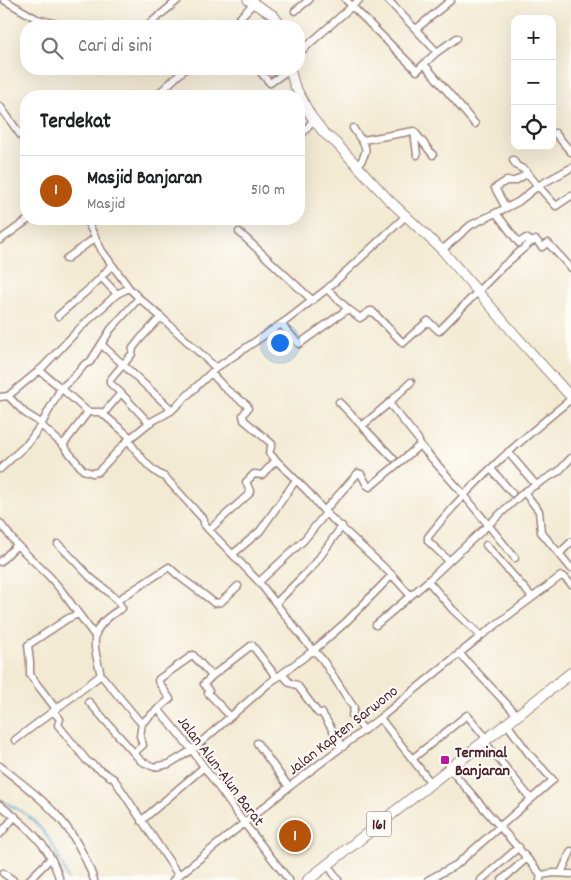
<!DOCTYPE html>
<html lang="id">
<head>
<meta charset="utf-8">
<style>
	body { margin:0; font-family:Dekko,sans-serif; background:#f2f2f2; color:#202124 }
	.controls { position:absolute; right:15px; top:15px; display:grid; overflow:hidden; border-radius:10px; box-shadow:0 5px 20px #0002 }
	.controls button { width:45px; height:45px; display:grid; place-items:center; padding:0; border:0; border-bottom:1px solid #e0e0e0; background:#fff; color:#202124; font:25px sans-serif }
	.you { position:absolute; left:279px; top:342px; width:18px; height:18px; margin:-12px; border:4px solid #fff; border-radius:50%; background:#1a73e8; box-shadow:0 0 0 8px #1a73e833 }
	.badge { display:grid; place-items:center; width:32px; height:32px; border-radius:50%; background:#b45309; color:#fff; font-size:16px; font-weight:700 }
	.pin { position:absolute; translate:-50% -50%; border:2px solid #fff; box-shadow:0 1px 5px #0006 }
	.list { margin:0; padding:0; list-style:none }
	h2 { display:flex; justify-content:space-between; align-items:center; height:65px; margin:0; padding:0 20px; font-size:21px }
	h2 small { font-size:16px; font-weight:400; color:#757577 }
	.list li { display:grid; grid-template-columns:32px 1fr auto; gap:15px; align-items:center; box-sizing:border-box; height:70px; padding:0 20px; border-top:1px solid #e0e0e0 }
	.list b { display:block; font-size:19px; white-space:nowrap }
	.list p { margin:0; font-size:16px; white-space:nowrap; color:#757577 }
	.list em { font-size:16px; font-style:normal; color:#757577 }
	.icon { flex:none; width:28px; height:28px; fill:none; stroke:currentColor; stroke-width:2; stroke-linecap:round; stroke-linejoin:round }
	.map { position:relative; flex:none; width:571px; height:880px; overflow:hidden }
	.search { position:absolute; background:#fff; box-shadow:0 5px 20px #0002; left:20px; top:20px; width:285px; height:55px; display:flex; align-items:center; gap:12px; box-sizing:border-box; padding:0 18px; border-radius:20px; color:#757577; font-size:19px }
	.panel { position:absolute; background:#fff; box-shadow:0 5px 20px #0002; left:20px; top:90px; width:285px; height:135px; border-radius:20px }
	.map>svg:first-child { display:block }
</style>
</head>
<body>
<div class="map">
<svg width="571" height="880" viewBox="0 0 571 880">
	<rect width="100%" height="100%" fill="#fdfcf7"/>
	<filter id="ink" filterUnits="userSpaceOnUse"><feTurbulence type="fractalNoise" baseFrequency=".02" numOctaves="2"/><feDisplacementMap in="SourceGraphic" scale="10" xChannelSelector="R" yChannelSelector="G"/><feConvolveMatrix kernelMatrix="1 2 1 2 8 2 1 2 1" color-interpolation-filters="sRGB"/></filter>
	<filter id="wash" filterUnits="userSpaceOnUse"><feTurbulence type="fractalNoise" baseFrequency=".0096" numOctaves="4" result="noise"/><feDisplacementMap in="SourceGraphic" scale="20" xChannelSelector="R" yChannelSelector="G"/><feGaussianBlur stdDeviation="1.12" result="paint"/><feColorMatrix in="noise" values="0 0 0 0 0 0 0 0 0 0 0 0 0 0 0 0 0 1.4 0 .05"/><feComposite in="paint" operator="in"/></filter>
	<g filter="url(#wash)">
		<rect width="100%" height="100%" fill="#f3ead3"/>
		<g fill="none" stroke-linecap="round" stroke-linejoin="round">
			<path stroke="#5da6d4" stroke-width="2" d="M0 799C9 805 19 809 27 815 48 832 60 855 68 880"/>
		</g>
	</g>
	<g filter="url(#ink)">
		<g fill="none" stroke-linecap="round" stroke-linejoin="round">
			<g stroke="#9e847f" stroke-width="9">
				<path id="street" d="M4 0 37 19 66 26
					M346 0 417 71 424 64
					M388 0 437 52 457 38
					M295 11 309 0
					M147 26 178 0
					M232 26 255 2
					M416 29 451 0
					M437 52 424 64 475 124
					M299 53 359 0
					M258 69 270 83 290 69
					M156 96 185 69
					M0 106 26 143
					M353 128C364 146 372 146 358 166
					M414 131 417 155
					M555 133 571 152
					M299 138 314 119
					M363 140 414 131 433 155
					M513 160 517 166 525 170 538 186 571 168
					M506 208 495 188 506 181H515L528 173
					M496 213 519 243 526 238 532 242 536 240 542 247 548 243 571 268
					M86 219 102 251 129 288 139 298
					M239 232 312 300
					M0 240 29 219
					M442 250 471 225 518 202 538 186 556 206 571 196
					M66 259 95 238
					M102 278 117 294 129 288
					M327 289 348 309
					M58 316C76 299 97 285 111 265
					M161 317 141 338 133 348 132 354 110 380V383L121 393 103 414 101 412H88L61 388 74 377 85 364 90 362 111 329 139 298 161 317 216 368 287 320 327 289 407 215
					M281 324 299 344 348 309 360 318 370 311H372L403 343 428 321 439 331 501 268 531 242
					M102 345 172 410
					M39 370 61 388 41 425 63 445 83 470 92 473 98 472 128 440 149 423 171 411 216 368
					M211 373 227 390 247 405 248 408 243 415 244 420 272 444 269 453 308 492 324 511
					M411 382 389 403 418 439 420 445
					M121 393 149 423
					M8 396 25 413 41 423
					M0 397 8 396 41 369 80 328 117 294
					M339 402 362 426 389 403
					M103 414 130 437
					M362 426 393 458
					M128 440C138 453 149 471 165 477L204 520V524L209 530 249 494 250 491 246 482 254 474 262 475 276 460
					M63 445 88 412
					M508 452 536 485
					M0 469 28 443 41 425
					M491 469 512 493
					M524 492 539 511 541 532 571 568
					M0 523 17 545 50 577 61 590 95 636
					M209 530 259 582 306 642 322 659 354 708 352 715 364 730
					M58 544C70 555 80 567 91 578 102 587 115 595 122 608 88 628 92 640 101 675
					M486 545 532 597
					M560 553 571 542
					M233 554 260 531 296 480
					M449 561 524 492 559 471 571 458
					M0 562 17 545
					M392 575 324 511 358 473 361 474 367 485 370 487 420 445 464 495 515 558
					M428 581 449 561 428 541V537C469 484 520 441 571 399
					M259 582 304 540 326 513
					M118 600 169 567C182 581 200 590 214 603L221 602 238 586
					M276 603 314 565 342 526
					M376 625 428 581 453 610 481 636
					M459 653 517 715
					M282 674 290 683 297 685 318 713H322L343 747
					M212 676 252 645 277 678
					M89 702 141 761 154 767 169 764 192 750 268 684 314 650 346 622 392 575 410 595
					M56 709 30 675V662L28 645 67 619 78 614
					M158 709 170 699 158 681 159 679 193 655 212 676 204 684 209 691 208 693 230 716
					M53 711 60 719 58 725 87 761 114 779 179 876
					M380 718 431 783
					M15 740 101 675 140 722 142 723 158 709 192 750 244 823 289 880
					M484 741 531 799
					M257 743 289 787
					M134 753 143 745 140 736 142 723
					M412 759 467 715 487 739
					M0 766C47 803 73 822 94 880
					M450 769 538 871 541 875 540 880
					M0 805C19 820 40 837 51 858 55 865 57 873 60 880
					M141 821 204 767
					M0 834 15 816
					M328 865 338 880
					M3 873 13 880
					M561 873 571 851
					M541 875 554 873 571 874
					M29 880 51 858
					M173 880 289 787 380 718 481 636 561 576 564 577 571 584
					M428 880 456 865 553 780 529 754 507 724
					M481 880 519 847
					M502 880 527 858"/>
			</g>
			<g stroke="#9e847f" stroke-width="11">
				<path id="secondary" d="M248 0 273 15 282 26
					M290 69 294 84 311 116 324 133 336 143 388 199 442 250 517 337 571 397"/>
			</g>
			<g stroke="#9e847f" stroke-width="12">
				<path id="primary" d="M308 880 571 673"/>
			</g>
			<use href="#street" stroke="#fff" stroke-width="6"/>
			<use href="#secondary" stroke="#fff" stroke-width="9"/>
			<use href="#primary" stroke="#fff" stroke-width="10"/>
		</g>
	</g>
	<rect fill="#b5179e" stroke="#fdfcf7" stroke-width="2" x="440" y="755" width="10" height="10" rx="2.5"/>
	<g text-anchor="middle" stroke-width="4" stroke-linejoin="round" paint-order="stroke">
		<rect fill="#fdfcf7" stroke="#806168" stroke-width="1" x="366.5" y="811.5" width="25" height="25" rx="4"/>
		<g font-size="15" font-weight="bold" fill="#4a1f2b">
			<text x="379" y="829">161</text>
		</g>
		<g font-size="16" fill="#4a1f2b" stroke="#fdfcf7">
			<text transform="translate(342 729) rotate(-38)" y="6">Jalan Kapten Sarwono</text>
			<text transform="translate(222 770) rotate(53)" y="6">Jalan Alun-Alun Barat</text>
		</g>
		<g font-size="16" font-weight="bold" fill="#4a1f2b" stroke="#fdfcf7" text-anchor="start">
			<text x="455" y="757">Terminal<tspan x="455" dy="18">Banjaran</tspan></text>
		</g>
	</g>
</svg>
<div class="controls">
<button>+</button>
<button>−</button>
<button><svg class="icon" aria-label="locate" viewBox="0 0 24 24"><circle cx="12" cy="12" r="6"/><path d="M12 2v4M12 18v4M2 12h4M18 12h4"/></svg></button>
</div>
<div class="you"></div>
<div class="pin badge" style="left:295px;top:836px">1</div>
<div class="search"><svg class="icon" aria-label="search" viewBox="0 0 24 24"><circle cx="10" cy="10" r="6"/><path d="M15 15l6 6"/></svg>Cari di sini</div>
<section class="panel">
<h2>Terdekat<small></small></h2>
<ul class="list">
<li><span class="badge">1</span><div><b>Masjid Banjaran</b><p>Masjid</p></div><em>510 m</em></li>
</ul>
</section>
</div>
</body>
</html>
